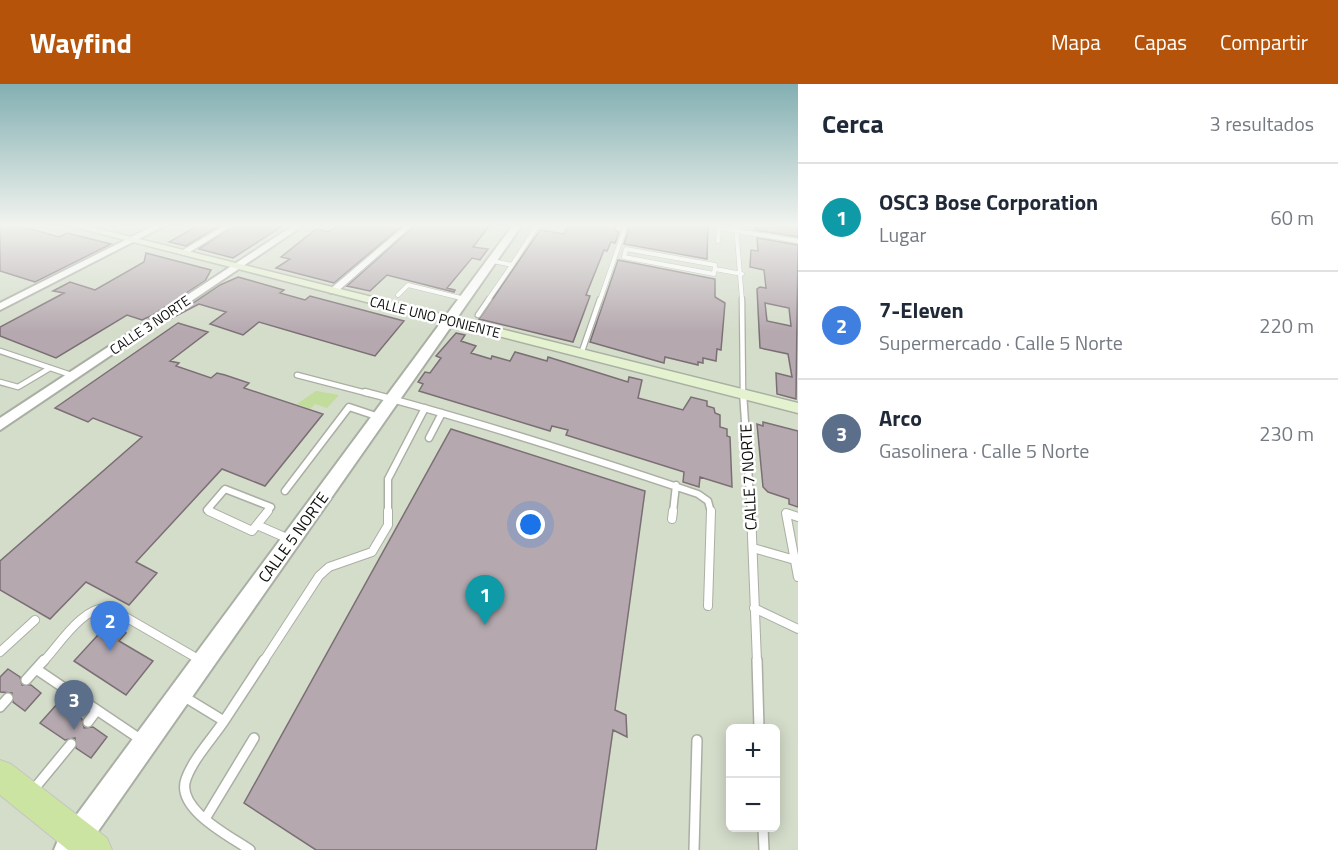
<!DOCTYPE html>
<html lang="es">
<head>
<meta charset="utf-8">
<style>
	body { margin:0; font-family:"Titillium Web",sans-serif; background:#f6f6f7; color:#1f2937 }
	.controls { position:absolute; right:18px; bottom:18px; display:grid; overflow:hidden; border-radius:9px; box-shadow:0 3px 15px #0003 }
	.controls button { width:54px; height:54px; display:grid; place-items:center; padding:0; border:0; border-bottom:2px solid #e0e1e3; background:#fff; color:#1f2937; font:30px sans-serif }
	.you { position:absolute; left:531px; top:441px; width:21px; height:21px; margin:-15px; border:4px solid #fff; border-radius:50%; background:#1a73e8; box-shadow:0 0 0 9px #1a73e833 }
	.badge { display:grid; place-items:center; width:39px; height:39px; border-radius:50%; background:#b45309; color:#fff; font-size:20px; font-weight:700 }
	.pin { position:absolute; translate:-50% -50px; filter:drop-shadow(0 2px 3px #0008) }
	.pin::after { content:''; position:absolute; top:32px; width:21px; height:18px; background:inherit; clip-path:polygon(0 0,100% 0,50% 100%) }
	.list { margin:0; padding:0; list-style:none }
	h2 { display:flex; justify-content:space-between; align-items:center; height:78px; margin:0; padding:0 24px; font-size:26px }
	h2 small { font-size:20px; font-weight:400; color:#747a83 }
	.list li { display:grid; grid-template-columns:39px 1fr auto; gap:18px; align-items:center; box-sizing:border-box; height:108px; padding:0 24px; border-top:2px solid #e0e1e3 }
	.list b { display:block; font-size:22px; white-space:nowrap }
	.list p { margin:0; font-size:20px; white-space:nowrap; color:#747a83 }
	.list em { font-size:20px; font-style:normal; color:#747a83 }
	.map { position:relative; flex:none; width:798px; height:766px; overflow:hidden }
	header { display:flex; align-items:center; gap:36px; box-sizing:border-box; height:84px; padding:0 30px; background:#b45309; color:#fff }
	header strong { font-size:28px }
	nav { display:flex; gap:33px; margin-inline-start:auto; font-size:21px }
	main { display:flex }
	aside { flex:1; background:#fff }
	.map>svg:first-child { display:block }
</style>
</head>
<body>
<header>
<strong>Wayfind</strong>
<nav><a>Mapa</a><a>Capas</a><a>Compartir</a></nav>
</header>
<main>
<div class="map">
<svg width="798" height="766" viewBox="0 0 798 766">
	<rect width="100%" height="100%" fill="#e2e7db"/>
	<path fill="#d4dcca" fill-rule="evenodd" d="M0 141H798V766H0ZM730 644H776V744H730Z"/>
	<path fill="#c1dc9b" d="M316 307 339 311 327 324 315 320 310 325 297 320Z"/>
	<path fill="#b5a9af" stroke="#7a6f74" stroke-width="1.5" fill-rule="evenodd" d="M0 141H17L59 153 67 149 111 160 35 198 0 187Z
		M199 141H221L186 162 169 158Z
		M235 141H284L233 174 199 165Z
		M348 141H403L334 199 276 184 290 175 281 173 316 145 328 148 337 142 345 143Z
		M415 141H490L473 163 488 165 480 176 472 174 447 204 455 206 454 208 387 191 370 207 347 202Z
		M569 141H615V146L619 148 615 159 611 158 607 167 604 166 586 211 590 212 573 258 479 235 540 146 564 150Z
		M630 141H708L707 175 624 160Z
		M755 141H798V153L756 146Z
		M757 154 798 161 796 315 777 310 776 289 792 293 788 270 760 264 757 205 760 203 766 204 764 186 750 183 751 166 758 167ZM765 219 789 224 791 242 767 237Z
		M146 169 211 186 205 197 153 231 142 236 127 231 56 274 0 252V243L64 209 53 207 70 198 95 206 144 178Z
		M618 176 715 195V213L725 219 721 266 717 265 716 277 703 274V279L698 278V281L665 273 664 279 590 258Z
		M238 193 284 206 280 209 305 216 310 212 404 237 375 272 259 238 243 251 210 240 226 228 199 220 168 236 220 201Z
		M178 239 208 248 170 277 179 279 176 282 211 294 217 289 225 291 249 299 244 304 323 330 265 402 222 385 136 478 157 489 129 521 86 498 50 535 0 506V477L142 353 93 334 88 338 55 324Z
		M456 249 465 251 461 257 476 262 471 269 491 275 492 272 510 277 515 268 547 277 548 273 628 298 629 293 642 296 638 314 683 326 691 313 707 317V322L714 324 715 329 720 331V343L727 345V352L730 353 732 403 700 393 699 403 683 398 684 388 566 351 568 346 552 342 550 347 419 307 423 300 418 298 425 288 430 289 441 274 436 272Z
		M763 338 798 347V423L789 420V415L768 408 763 403 757 340 763 342Z
		M451 345 645 407 615 626 626 631 627 653 613 646 596 766H316L244 719Z
		M109 539 126 549 119 557 153 577 126 611 74 577Z
		M8 585 20 593 22 601H31L41 609 25 627 13 618 12 609 0 608V593Z
		M58 619 82 635 84 644 93 643 107 653 91 674 76 664 75 654 65 656 40 639Z"/>
	<g fill="none" stroke-linecap="round" stroke-linejoin="round">
		<g stroke="#aaafa4" stroke-width="5">
			<path id="service-far4" d="M736 141 742 216
				M618 144 619 141
				M719 144 798 157
				M718 157 719 142
				M626 165 715 181 714 190 624 173Z
				M512 181 538 141
				M715 185 742 190
				M398 211 408 201 465 215
				M488 216 512 181 493 177
				M600 216 626 141"/>
		</g>
		<g stroke="#aaafa4" stroke-width="7">
			<path id="service-far3" d="M742 215 743 310
				M478 231 489 215
				M0 267 74 292
				M581 270 600 215
				M297 291 370 310
				M0 298 18 303 50 284"/>
		</g>
		<g stroke="#aaafa4" stroke-width="9">
			<path id="service-far2" d="M365 308C477 337 588 373 698 410L708 417 711 428
				M743 308 751 428
				M429 354 442 329
				M285 407 349 323 379 333
				M212 428 207 426 225 405 271 423 267 428
				M388 428V395L425 324
				M673 428 676 401"/>
		</g>
		<g stroke="#aaafa4" stroke-width="10">
			<path id="service-far1" d="M209 427 252 447 268 427
				M751 427 757 578
				M798 433 786 429 798 493
				M672 435 673 427
				M257 441 289 455
				M753 464 795 476
				M708 522 711 427
				M754 524 798 545
				M0 568 35 536
				M43 578C60 560 83 521 110 524L200 576
				M263 578 319 492 329 483 372 468 388 441V427"/>
		</g>
		<g stroke="#aaafa4" stroke-width="12">
			<path id="service" d="M757 576 759 644
				M36 585 140 655
				M26 596 44 576
				M183 612 224 637C212 655 193 675 186 695 175 725 230 752 250 766
				M0 623 8 614
				M224 637 264 576
				M88 638 97 626
				M34 705 71 660
				M205 735 254 654
				M763 744 764 766
				M694 766 697 656"/>
		</g>
		<g stroke="#aaafa4" stroke-width="3">
			<path id="minor" d="M225 141H233L185 171 178 169Z
				M406 141H413L336 209H330V205Z"/>
		</g>
		<g stroke="#aaafa4" stroke-width="4">
			<path id="tertiary" d="M155 141H166L0 226V219Z
				M294 141H304L0 346V334Z
				M513 141H522L85 766H54L58 756Z"/>
		</g>
		<g stroke="#aaafa4" stroke-width="3">
			<path id="secondary" d="M67 141H83L798 319V329Z"/>
		</g>
		<g stroke="#c5c5c4" stroke-width="2">
			<path id="primary" d="M0 676 11 680 107 754 112 766H68L0 711Z"/>
		</g>
		<use href="#service-far4" stroke="#fff" stroke-width="4"/>
		<use href="#service-far3" stroke="#fff" stroke-width="4.5"/>
		<use href="#service-far2" stroke="#fff" stroke-width="6"/>
		<use href="#service-far1" stroke="#fff" stroke-width="8"/>
		<use href="#service" stroke="#fff" stroke-width="9"/>
		<use href="#minor" fill="#fff" fill-rule="evenodd"/>
		<use href="#tertiary" fill="#fff" fill-rule="evenodd"/>
		<use href="#secondary" fill="#e5f2d0" fill-rule="evenodd"/>
		<use href="#primary" fill="#cbe4a1" fill-rule="evenodd"/>
	</g>
	<linearGradient id="sky" x2="0" y2="1"><stop stop-color="#83afb2"/><stop offset="0.57" stop-color="#f2f4ef"/><stop offset="1" stop-color="#f2f4ef" stop-opacity="0"/></linearGradient>
	<rect width="798" height="248" fill="url(#sky)"/>
	<g text-anchor="middle" stroke-width="5" stroke-linejoin="round" paint-order="stroke">
		<g font-size="14" fill="#0d0f0b" stroke="#fff">
			<text transform="translate(435 233) rotate(14)" y="5">CALLE UNO PONIENTE</text>
			<text transform="translate(150 241) rotate(-34)" y="5">CALLE 3 NORTE</text>
		</g>
		<g font-size="16" fill="#0d0f0b" stroke="#fff">
			<text transform="translate(748 393) rotate(-93)" y="6">CALLE 7 NORTE</text>
			<text transform="translate(293 453) rotate(-54)" y="6">CALLE 5 NORTE</text>
		</g>
	</g>
</svg>
<div class="controls">
<button>+</button>
<button>−</button>
</div>
<div class="you"></div>
<div class="pin badge" style="left:485px;top:541px;background:#0f9aa8">1</div>
<div class="pin badge" style="left:110px;top:567px;background:#3f7fe0">2</div>
<div class="pin badge" style="left:74px;top:646px;background:#5c6f8a">3</div>
</div>
<aside>
<h2>Cerca<small>3 resultados</small></h2>
<ul class="list">
<li><span class="badge" style="background:#0f9aa8">1</span><div><b>OSC3 Bose Corporation</b><p>Lugar</p></div><em>60 m</em></li>
<li><span class="badge" style="background:#3f7fe0">2</span><div><b>7-Eleven</b><p>Supermercado · Calle 5 Norte</p></div><em>220 m</em></li>
<li><span class="badge" style="background:#5c6f8a">3</span><div><b>Arco</b><p>Gasolinera · Calle 5 Norte</p></div><em>230 m</em></li>
</ul>
</aside>
</main>
</body>
</html>
